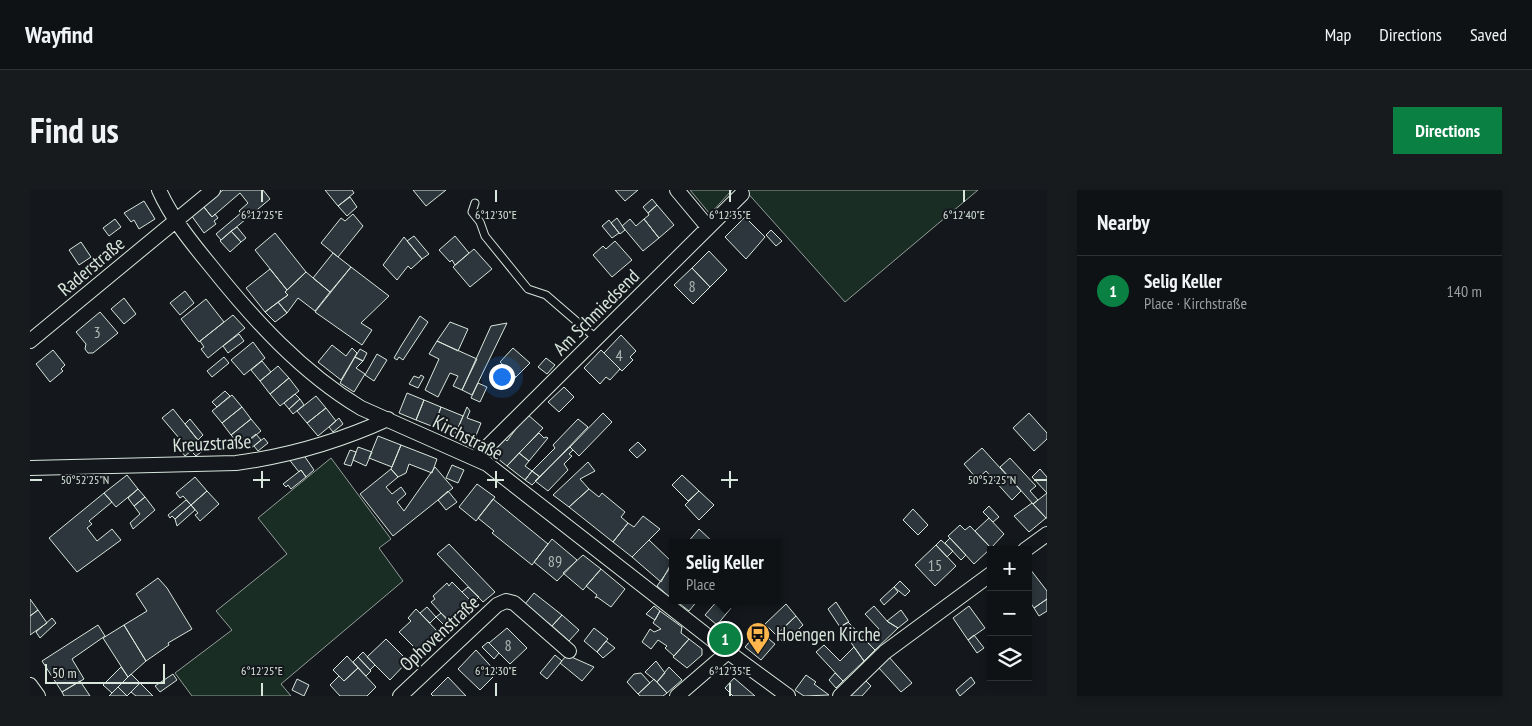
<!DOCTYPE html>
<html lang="en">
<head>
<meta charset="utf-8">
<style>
	body { margin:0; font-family:"PT Sans Narrow",sans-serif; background:#181b1e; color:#f1f3f6 }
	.controls { position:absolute; right:15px; bottom:15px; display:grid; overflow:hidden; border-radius:0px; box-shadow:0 2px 8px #0003 }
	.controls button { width:45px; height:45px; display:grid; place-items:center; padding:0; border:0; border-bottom:1px solid #2f3234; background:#0f1215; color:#f1f3f6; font:25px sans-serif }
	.scale { position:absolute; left:15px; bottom:12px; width:120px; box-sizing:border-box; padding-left:5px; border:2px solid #d8e6dc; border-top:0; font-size:14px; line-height:18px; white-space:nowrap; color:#d8e6dc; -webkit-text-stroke:4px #14181c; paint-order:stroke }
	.you { position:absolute; left:471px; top:186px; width:18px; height:18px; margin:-12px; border:4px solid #fff; border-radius:50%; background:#1a73e8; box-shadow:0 0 0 8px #1a73e833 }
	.badge { display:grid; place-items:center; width:32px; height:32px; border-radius:50%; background:#0b8043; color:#fff; font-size:16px; font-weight:700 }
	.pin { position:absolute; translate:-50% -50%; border:2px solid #fff; box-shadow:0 1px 5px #0006 }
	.popup { position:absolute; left:639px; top:349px; width:112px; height:65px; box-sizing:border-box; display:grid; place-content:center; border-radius:0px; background:#0f1215; filter:drop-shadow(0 1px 4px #0005); font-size:16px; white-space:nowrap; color:#9b9ea0 }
	.popup b { font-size:19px; color:#f1f3f6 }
	.popup::after { content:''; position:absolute; left:50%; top:100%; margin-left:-10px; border:10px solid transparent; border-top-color:#0f1215 }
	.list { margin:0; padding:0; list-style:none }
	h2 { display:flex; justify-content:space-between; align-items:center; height:65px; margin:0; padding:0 20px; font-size:21px }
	h2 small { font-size:16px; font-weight:400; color:#9b9ea0 }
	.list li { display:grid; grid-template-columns:32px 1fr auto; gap:15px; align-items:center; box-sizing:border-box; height:70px; padding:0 20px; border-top:1px solid #2f3234 }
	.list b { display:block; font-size:19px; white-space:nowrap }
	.list p { margin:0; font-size:16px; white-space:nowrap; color:#9b9ea0 }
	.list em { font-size:16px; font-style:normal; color:#9b9ea0 }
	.icon { flex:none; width:28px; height:28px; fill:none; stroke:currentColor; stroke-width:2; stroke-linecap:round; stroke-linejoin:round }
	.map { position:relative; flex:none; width:1017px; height:506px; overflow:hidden; border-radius:0px }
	header { display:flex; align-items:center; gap:30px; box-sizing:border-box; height:70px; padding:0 25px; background:#0f1215; border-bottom:1px solid #2f3234 }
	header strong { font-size:24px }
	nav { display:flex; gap:28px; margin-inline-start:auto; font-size:18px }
	.intro { display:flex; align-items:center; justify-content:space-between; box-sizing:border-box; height:120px; padding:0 30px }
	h1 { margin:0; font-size:35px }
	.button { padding:12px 22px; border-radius:0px; background:#0b8043; color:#fff; font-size:18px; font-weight:700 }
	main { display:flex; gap:30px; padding:0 30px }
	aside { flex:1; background:#0f1215; border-radius:0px; box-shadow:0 2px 8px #0003 }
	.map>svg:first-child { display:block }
</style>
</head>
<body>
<header>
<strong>Wayfind</strong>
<nav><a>Map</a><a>Directions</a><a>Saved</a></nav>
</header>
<div class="intro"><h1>Find us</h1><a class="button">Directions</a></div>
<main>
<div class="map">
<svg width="1017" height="506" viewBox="0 0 1017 506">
	<rect width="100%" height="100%" fill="#14181c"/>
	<path fill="#1a2d24" stroke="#939e99" d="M660 0H702L680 24Z
		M715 0H948L815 112Z
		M301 268 361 349 349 358 373 391 251 494 261 506H162L145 483 202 440 186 421 257 364 228 328Z"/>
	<path fill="#2c363c" stroke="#d8e6dc" d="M193 0H233L240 9 216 29 209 21 218 13 210 3 182 27 173 16Z
		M295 0H322L324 3 308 16Z
		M383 0H416L396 16Z
		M585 0H608L595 11Z
		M320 7 327 17 317 26 308 16Z
		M622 9 627 15 618 23 613 17Z
		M114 11 125 29 109 39 104 30 101 32 94 23Z
		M627 15 644 35 629 48 614 29 619 25 618 23Z
		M173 16 182 27 185 24 188 28 184 31 186 34 174 43 161 25Z
		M211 23 216 29 191 50 186 44Z
		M323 24 333 36 308 67 291 53 311 28 315 31Z
		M715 27 735 47 716 69 695 47Z
		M587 28 595 40 590 44 581 33Z
		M85 29 91 37 79 46 73 38Z
		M600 29 606 36 614 29 629 48 613 61 592 36Z
		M579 30 589 43 582 48 572 36Z
		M207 37 216 48 211 52 201 41Z
		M741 40 752 51 746 56 736 45Z
		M201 41 211 52 200 62 190 51Z
		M245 43 276 82 257 100 225 60Z
		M384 46 399 64 392 69 377 51Z
		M425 46 439 63 425 75 422 70 420 72 409 60Z
		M374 47 392 69 381 79 378 76 367 90 353 75Z
		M585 51 602 70 582 87 563 65 573 56 576 59Z
		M51 52 61 67 49 75 39 60Z
		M444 59 462 79 440 97 423 77Z
		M679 61 697 80 680 97 662 78Z
		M303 63 321 77 300 102 283 88Z
		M321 77 359 106 331 133 342 140 332 155 285 122Z
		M662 78 680 97 663 114 644 95Z
		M240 79 257 100 255 102 258 105 235 122 216 98Z
		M276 82 300 102 285 121 268 108 257 123 248 112 258 105 255 102Z
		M155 101 164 113 150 125 140 113Z
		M94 108 106 124 94 134 81 119Z
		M176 109 194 132 169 152 151 129Z
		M248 112 257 123 245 132 235 122Z
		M70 122 88 143 63 163H58L55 159 56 154 46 142Z
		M203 125 215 138 178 168 171 159 174 157 170 151Z
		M390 126 398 132 373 170 369 167 367 170 364 168 371 156Z
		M420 132 438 139 428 161 407 151Z
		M477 133 442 205 432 200 461 136Z
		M209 144 214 151 198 163 193 156Z
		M591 145 606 161 600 167 603 170 592 181 574 163Z
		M407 151 447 169 432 200 423 196 428 186 420 183 408 207 395 200 409 169 399 164Z
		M223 152 235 168 214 185 201 170Z
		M302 155 316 166 322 158 327 163 311 190 288 172Z
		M483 158 500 173 486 187 470 172Z
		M330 159 337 163 333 171 325 167Z
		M23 160 35 175 31 179 33 181 20 192 6 174Z
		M571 160 590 179 580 190 576 187 570 194 554 178Z
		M347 164 357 170 344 191 335 185Z
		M194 167 199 173 182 187 177 181Z
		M325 167 333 171 326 178 335 184 324 202 310 193Z
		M516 168 525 175 517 184 508 177Z
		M232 171 241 182 230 191 221 180Z
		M248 176 259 188 240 204 230 191Z
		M475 176 486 187 480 194 468 184Z
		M391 185 394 187 388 198 379 194 384 186 389 188Z
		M259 188 269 201 250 216 240 204Z
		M448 193 457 197 450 212 441 208Z
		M534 197 544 207 529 222 518 212Z
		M195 201 200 206 187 217 182 212Z
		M377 203 394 210 386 230 369 223Z
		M265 204 270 209 259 219 254 213Z
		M202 205 212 217 192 233 182 221Z
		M286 206 296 218 277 233 267 221Z
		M270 209 274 215 263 224 259 219Z
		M394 210 411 217 404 237 386 230Z
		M212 217 221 229 201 245 192 233Z
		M411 217 433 226 425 245 404 237Z
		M437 217 440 221 437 228 451 233 443 253 425 245Z
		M296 218 306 231 288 246 277 233Z
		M143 219 175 259 166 266 161 261 155 266 144 252 149 248 132 228Z
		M573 223 582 232 549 266 540 257Z
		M999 223 1017 243V249L1004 261 983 238Z
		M497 224 513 238 477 276 462 264 475 249 477 251Z
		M309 228 313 234 303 242 299 237Z
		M160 229 173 245 168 250 155 234Z
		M221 229 231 241 211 257 201 245Z
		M548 229 558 237 510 287 502 281 525 258 523 255Z
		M509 243 514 248 516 247 518 248 499 271 489 263Z
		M226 244 231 250 220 259 215 253Z
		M348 246 371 255 362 277 339 268Z
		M234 248 238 253 228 261 224 256Z
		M608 252 616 260 607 268 599 260Z
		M371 255 407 269 402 283 379 274 376 283 368 287 361 279Z
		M328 257 342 262 336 276 323 270Z
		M540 257 543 260 539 264 542 266 534 274 538 280 518 301 505 291Z
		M952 258 991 301 982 310 956 281 947 289 934 274Z
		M320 260 326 262 321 276 314 274Z
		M489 263 499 271 495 276 502 281 495 290 477 276Z
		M273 264 284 280 276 287 271 280 269 282 258 268Z
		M980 268 1006 296 1000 301 1008 310 1003 314 970 277Z
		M558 272 565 281 550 289 559 299 539 317 523 305Z
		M422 275 434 280 428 293 416 288Z
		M405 277 423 298 363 346 330 304 361 279 368 287 356 297 362 304 371 297 376 304 367 312 374 321Z
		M1010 279 1017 287V303L1002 287Z
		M271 280 276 287 261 299 258 295 256 297 253 294Z
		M502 281 510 287 502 295 495 290Z
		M97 285 108 299 86 317 74 303Z
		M652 285 669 301 658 311 642 295Z
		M165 287 177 301 161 315 153 306 150 308 146 303Z
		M447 294 465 307 446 331 429 317Z
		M108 299 115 307 104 316 98 308Z
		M559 299 569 307 572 303 595 322 591 327 598 333 583 352 539 317Z
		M177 301 189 314 170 331 165 325 168 323 161 315Z
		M418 301 427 312 416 320 408 310Z
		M669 301 684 315 669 330 655 315Z
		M74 303 82 312 59 331 62 334 57 338 67 351 82 339 91 350 47 382 19 348Z
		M1017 303V328H1016L1003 314Z
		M115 307 125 320 103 339 100 333 110 324 104 316Z
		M463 309 518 354 502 375 462 343 464 341 448 328Z
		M156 310 161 315 145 329 142 326 140 328 138 325Z
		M1002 313 1016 328 999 342 984 326Z
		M161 315 165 320 147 336 145 329Z
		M959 316 969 327 963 332 953 322Z
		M883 319 898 335 888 345 873 330Z
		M613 326 630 339 602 367 583 352 598 333 604 337Z
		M959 328 974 344 961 358 945 341Z
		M930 335 935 340 940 336 961 358 944 374 918 346Z
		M669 339 684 353H657Z
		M920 348 936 365 931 370 915 353Z
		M522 349 547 370 527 391 504 372Z
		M619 350 642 372 631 392 602 367Z
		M911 350 923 361 917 367 906 355Z
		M419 354 465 402 453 412 407 364Z
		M906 355 926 376 905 396 885 375Z
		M553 365 571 379 553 400 533 383Z
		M642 375V409L627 396Z
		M571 379 595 399 581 417 567 407 565 408 567 405 556 396Z
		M1000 379 1017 401V409L1004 418 998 409Z
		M128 388 137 398 162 439 138 453 139 455 116 471 94 435 117 421 106 404Z
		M870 391 880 401 875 406 864 397Z
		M422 392 442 412 420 433 401 412 405 409 403 406 417 393 419 396Z
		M438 397 449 407 443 413 432 402Z
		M864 397 868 402 854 415 850 410Z
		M504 403 532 425 522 436 495 414Z
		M0 409 8 420 0 426Z
		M1017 409V421L1009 426 1004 418Z
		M645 410H668L659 421Z
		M688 410 701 418 687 435 675 425Z
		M806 412 819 432 810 437 798 419Z
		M756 414 766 426 746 445 735 434Z
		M624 416 630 421 625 430 616 424Z
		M844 416 858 432 868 438 845 460 837 452 849 439 835 424Z
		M939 416 955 438 938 450 923 428Z
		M397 417 406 427 400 433 390 423Z
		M386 419 408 442 388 461 369 442 381 431 378 428Z
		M8 420 17 433 0 445V426Z
		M871 420 878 430 868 438 857 431Z
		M630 421 652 437 651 443 659 449 644 466 635 458 637 456 628 450 621 459 612 452 620 439 624 442 631 439 623 433Z
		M411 423 422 433 417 438 406 427Z
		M532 425 549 440 539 451 522 436Z
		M766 426 773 435 754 453 746 445Z
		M22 428 26 433 10 448 6 442Z
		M818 432 845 460 834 471 810 437Z
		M68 435 75 446 42 469 54 489 32 502 12 471Z
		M94 435 116 471 98 487 73 448Z
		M477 438 497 458 480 474 459 453Z
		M564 438 578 449 567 462 554 451Z
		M729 441 745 454 731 470 715 457Z
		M944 445 954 458 947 463 938 450Z
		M356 449 378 471 360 490 337 467Z
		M659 449 672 459V465L657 478 643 467Z
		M576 451 585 458 573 468 567 462Z
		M458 452 469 463 464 469 452 457Z
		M794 455 810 471 824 457 834 471 813 491 786 462Z
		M446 460 467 483 450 500 428 479Z
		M333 462 345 475 340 480 328 467Z
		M525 465 532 471 517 489 510 483Z
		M537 465 564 477 552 491 530 473Z
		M317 466 328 478 314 491 303 480Z
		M328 467 341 481 336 486 323 472Z
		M859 467 882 493 871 502 848 477Z
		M626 471 635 483 627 492 615 482Z
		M91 477 98 487 82 503 73 495Z
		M639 477 652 490 637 503 627 492Z
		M328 478 346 497 337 506H310L300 495 309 486 314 491Z
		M611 483 620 493 608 504 597 492 604 484Z
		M805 483 813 491 806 498 799 490Z
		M101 484 110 493 97 506 88 497Z
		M143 484 147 490 130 502 125 496Z
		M776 485 786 492 784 494 799 505 774 506 765 500Z
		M418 487 436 506H403L401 504Z
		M941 487 945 493 930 506 926 500Z
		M704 488 725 506H703L695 498Z
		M267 489 279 495 274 506 262 500Z
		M624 489 637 503 633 506H610L608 504Z
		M834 489 841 496 832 506H818Z
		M50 491 60 506H34L32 502Z
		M110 493 123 506H106L101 502Z
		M88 497 97 506H79Z"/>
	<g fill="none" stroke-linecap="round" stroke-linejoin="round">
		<g stroke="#d8e6dc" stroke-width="9">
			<path id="service" d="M445 13 442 22 450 32 455 46 498 99 516 105 567 149"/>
		</g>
		<g stroke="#d8e6dc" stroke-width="16">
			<path id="minor" d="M129 0C141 27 161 52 180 75 223 129 271 182 331 218L457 274 698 462 758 506
				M647 0 677 36
				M0 151 183 0
				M446 268 712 4
				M0 278 206 273C259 266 310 251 358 229
				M995 360 1017 344
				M0 495 8 506
				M370 506 467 415 476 411 484 413 539 461
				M647 506 698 462
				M810 506 855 462 961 384"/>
		</g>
		<use href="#service" stroke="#14181c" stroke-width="7"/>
		<use href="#minor" stroke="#14181c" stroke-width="14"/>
	</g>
	<path fill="none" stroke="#d8e6dc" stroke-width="2" d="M232 0V12M466 0V12M700 0V12M934 0V12M232 281V298M466 281V298M700 281V298M0 290H12M223 290H240M457 290H474M691 290H708M1004 290H1017M232 493V506M466 493V506M700 493V506"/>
	<defs>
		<g id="bus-pin" transform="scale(1.25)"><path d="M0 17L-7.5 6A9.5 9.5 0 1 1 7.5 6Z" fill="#ffb74d" stroke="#14181c"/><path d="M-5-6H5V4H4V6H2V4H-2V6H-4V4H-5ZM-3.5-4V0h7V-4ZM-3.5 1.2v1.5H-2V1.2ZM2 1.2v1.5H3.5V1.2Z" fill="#111"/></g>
	</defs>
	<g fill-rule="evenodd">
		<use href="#bus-pin" x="728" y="444"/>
	</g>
	<g text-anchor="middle" stroke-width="4" stroke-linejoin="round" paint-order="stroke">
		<g font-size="16" fill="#adbab4">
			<text x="662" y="102">8</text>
			<text x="67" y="148">3</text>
			<text x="589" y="171">4</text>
			<text x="525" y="377">89</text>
			<text x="905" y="381">15</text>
			<text x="478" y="461">8</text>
		</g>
		<g font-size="19" fill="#d8e6dc" stroke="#14181c">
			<text transform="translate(61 76) rotate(-40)" y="7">Raderstraße</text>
			<text transform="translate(566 122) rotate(-45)" y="7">Am Schmiedsend</text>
			<text transform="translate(438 247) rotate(27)" y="7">Kirchstraße</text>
			<text transform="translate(182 253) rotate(-3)" y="7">Kreuzstraße</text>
			<text transform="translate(409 443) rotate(-43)" y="7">Ophovenstraße</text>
		</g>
		<g font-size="19" fill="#d8e6dc" stroke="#14181c" text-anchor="start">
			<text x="746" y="451">Hoengen Kirche</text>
		</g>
	</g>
	<g font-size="12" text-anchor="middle" fill="#d8e6dc" stroke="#14181c" stroke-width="4" stroke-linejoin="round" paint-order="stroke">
		<text x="232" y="29">6°12'25"E</text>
		<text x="466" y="29">6°12'30"E</text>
		<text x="700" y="29">6°12'35"E</text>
		<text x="934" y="29">6°12'40"E</text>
		<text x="55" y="294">50°52'25"N</text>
		<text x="962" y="294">50°52'25"N</text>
		<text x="232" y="485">6°12'25"E</text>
		<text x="466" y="485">6°12'30"E</text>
		<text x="700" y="485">6°12'35"E</text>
	</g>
</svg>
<div class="controls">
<button>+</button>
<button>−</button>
<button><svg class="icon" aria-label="layers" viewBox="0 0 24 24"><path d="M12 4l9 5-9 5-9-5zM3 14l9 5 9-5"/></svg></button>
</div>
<div class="scale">50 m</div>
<div class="you"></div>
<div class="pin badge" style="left:695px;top:449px">1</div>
<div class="popup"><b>Selig Keller</b>Place</div>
</div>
<aside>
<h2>Nearby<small></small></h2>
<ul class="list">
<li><span class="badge">1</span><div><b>Selig Keller</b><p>Place · Kirchstraße</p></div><em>140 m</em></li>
</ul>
</aside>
</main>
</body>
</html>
